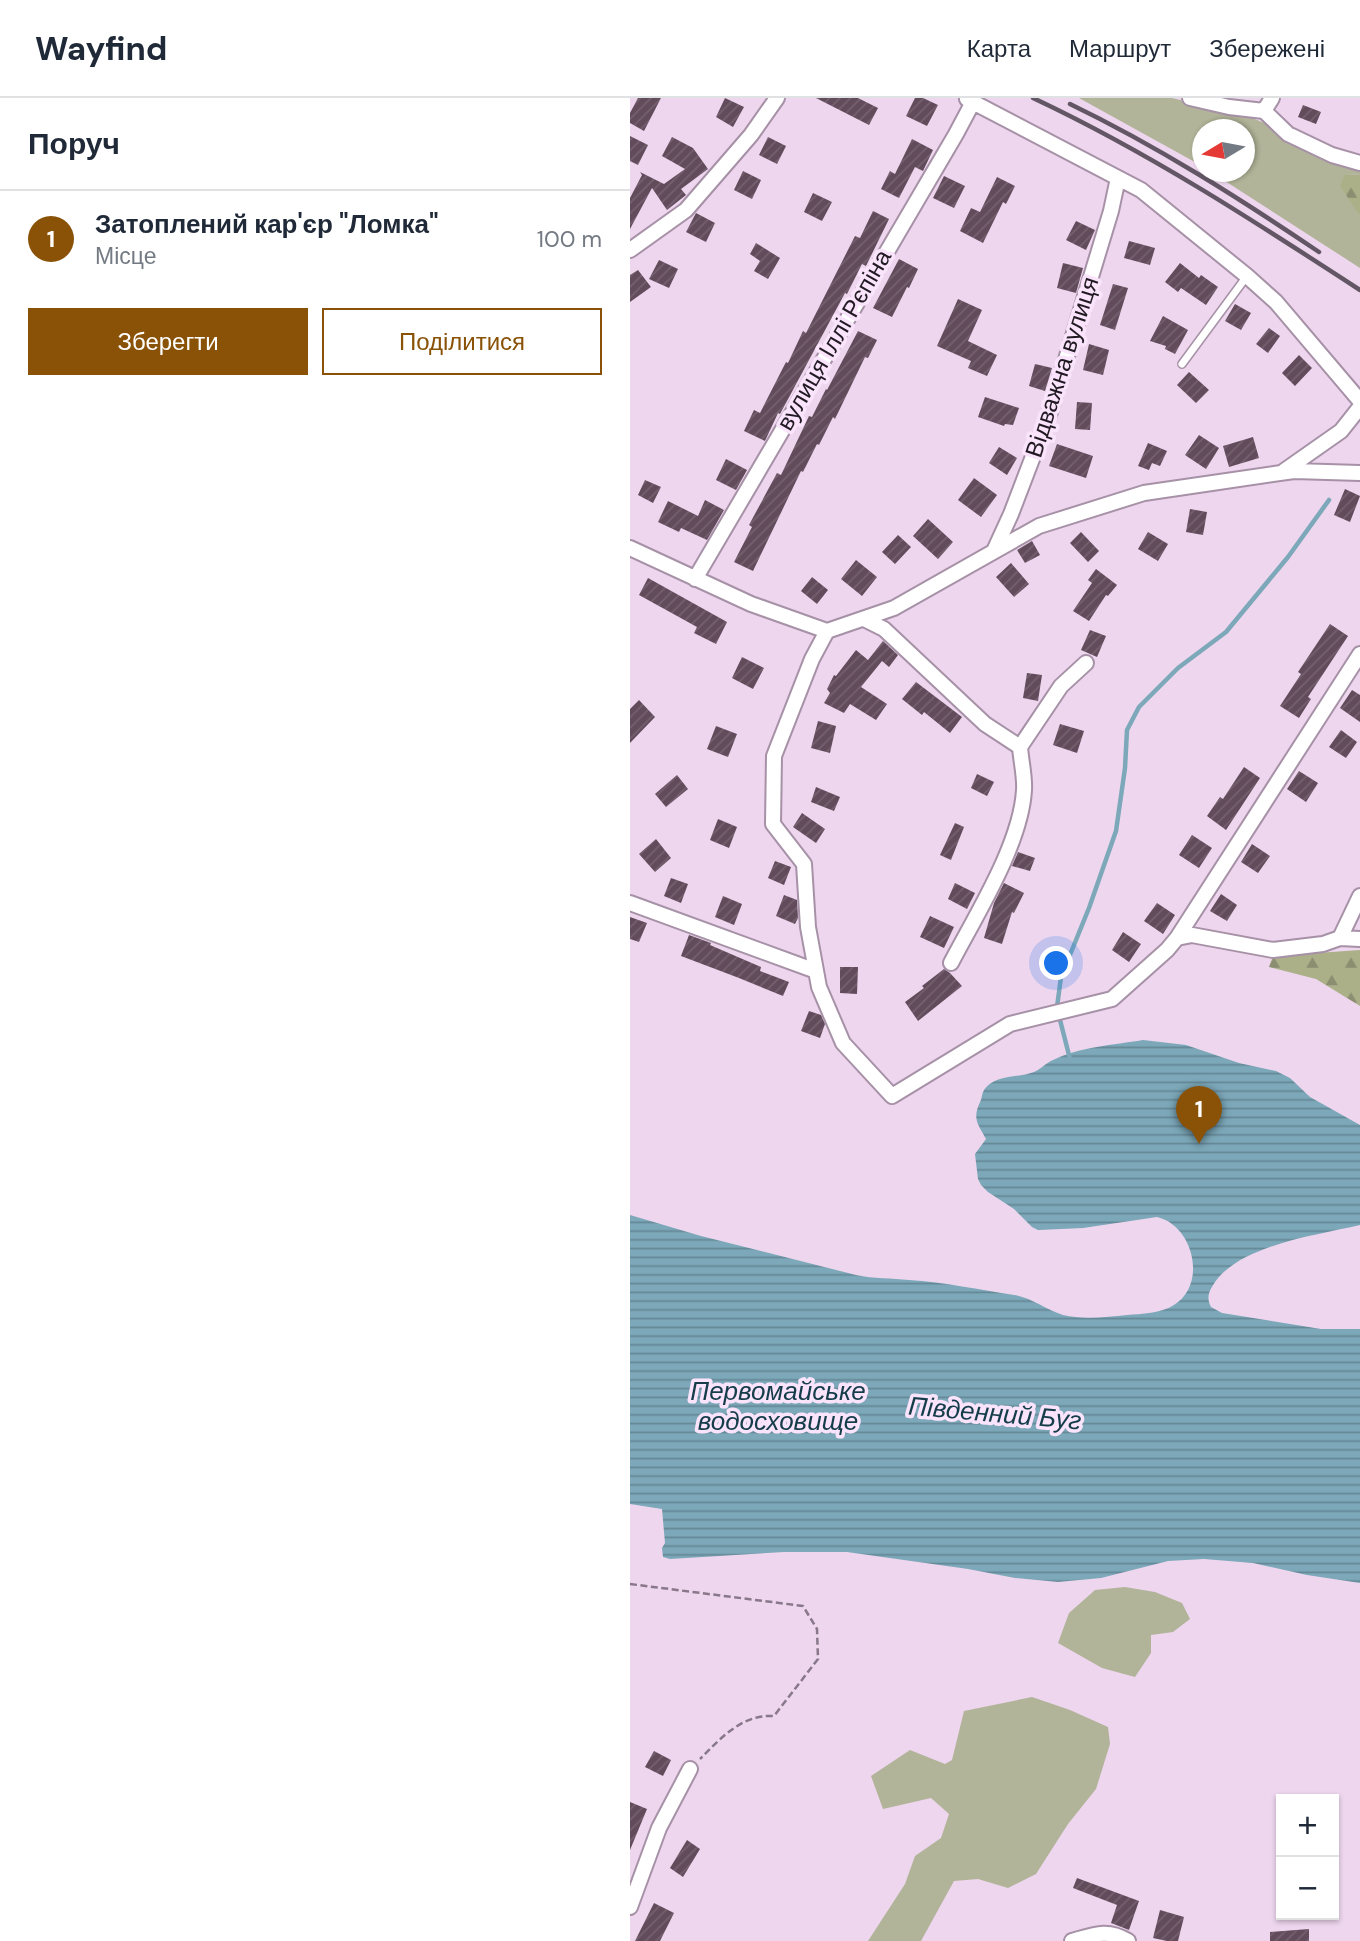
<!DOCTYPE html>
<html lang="uk">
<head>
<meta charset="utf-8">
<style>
	body { margin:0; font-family:"DM Sans",sans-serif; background:#f6f6f7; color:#1f2937 }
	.controls { position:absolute; right:21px; bottom:21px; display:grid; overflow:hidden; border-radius:0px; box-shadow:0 2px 5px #0004 }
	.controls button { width:63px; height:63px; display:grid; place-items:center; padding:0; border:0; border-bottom:2px solid #e0e1e3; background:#fff; color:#1f2937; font:35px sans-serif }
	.compass { position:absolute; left:562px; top:21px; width:63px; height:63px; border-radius:50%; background:#fff; box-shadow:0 2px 5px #0004; rotate:260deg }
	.you { position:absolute; left:427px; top:866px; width:24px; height:24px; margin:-18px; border:5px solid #fff; border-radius:50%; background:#1a73e8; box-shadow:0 0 0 10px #1a73e833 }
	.badge { display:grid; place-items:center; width:46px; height:46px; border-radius:50%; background:#8a5207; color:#fff; font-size:23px; font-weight:700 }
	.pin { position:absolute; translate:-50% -58px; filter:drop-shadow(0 2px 4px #0008) }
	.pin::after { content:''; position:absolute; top:37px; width:24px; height:21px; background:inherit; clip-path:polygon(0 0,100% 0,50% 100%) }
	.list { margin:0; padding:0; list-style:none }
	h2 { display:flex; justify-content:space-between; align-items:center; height:91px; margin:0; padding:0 28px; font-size:30px }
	h2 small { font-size:23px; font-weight:400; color:#747a83 }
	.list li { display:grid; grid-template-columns:46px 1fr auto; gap:21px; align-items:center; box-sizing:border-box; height:98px; padding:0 28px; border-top:2px solid #e0e1e3 }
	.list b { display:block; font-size:26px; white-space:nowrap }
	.list p { margin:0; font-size:23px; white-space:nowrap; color:#747a83 }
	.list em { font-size:23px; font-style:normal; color:#747a83 }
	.actions { display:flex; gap:14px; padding:21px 28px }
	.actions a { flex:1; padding:16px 0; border:2px solid #8a5207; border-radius:0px; text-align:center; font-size:24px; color:#8a5207 }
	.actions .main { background:#8a5207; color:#fff }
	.map { position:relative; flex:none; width:730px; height:1843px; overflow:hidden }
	header { display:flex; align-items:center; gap:42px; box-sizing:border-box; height:98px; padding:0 35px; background:#fff; border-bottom:2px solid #e0e1e3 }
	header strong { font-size:33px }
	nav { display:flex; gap:38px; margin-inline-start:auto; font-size:24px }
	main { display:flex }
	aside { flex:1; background:#fff }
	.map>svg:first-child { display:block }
</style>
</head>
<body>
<header>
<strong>Wayfind</strong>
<nav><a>Карта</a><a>Маршрут</a><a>Збережені</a></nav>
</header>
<main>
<aside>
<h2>Поруч<small></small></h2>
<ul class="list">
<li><span class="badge">1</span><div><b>Затоплений кар'єр &quot;Ломка&quot;</b><p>Місце</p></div><em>100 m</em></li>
</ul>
<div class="actions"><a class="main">Зберегти</a><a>Поділитися</a></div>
</aside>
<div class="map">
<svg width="730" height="1843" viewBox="0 0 730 1843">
	<defs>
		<pattern id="forest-firs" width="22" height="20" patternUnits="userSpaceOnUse" patternTransform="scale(1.75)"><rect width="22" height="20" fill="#abb089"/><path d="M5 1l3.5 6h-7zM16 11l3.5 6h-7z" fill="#8b8e70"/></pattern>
		<pattern id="water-rules" width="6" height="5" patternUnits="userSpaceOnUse" patternTransform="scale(1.75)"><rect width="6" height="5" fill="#7ca8b9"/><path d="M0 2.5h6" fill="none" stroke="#658896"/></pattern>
		<pattern id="building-hatch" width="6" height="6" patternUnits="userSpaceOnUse" patternTransform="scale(1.75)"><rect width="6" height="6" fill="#624b5b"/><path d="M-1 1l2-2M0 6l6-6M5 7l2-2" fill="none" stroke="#74616f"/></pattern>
	</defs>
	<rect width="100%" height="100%" fill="#edd6ee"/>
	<path fill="#b1b498" d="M449 0H542L620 19 644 29 683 56 730 72V77L715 76 730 118V170L581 74H614V32H572V68Z
		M495 1489 525 1494 552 1505 560 1521 543 1534 521 1537V1555L505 1579 472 1570 428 1545 439 1515 465 1492Z
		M402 1599 440 1612 478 1629 480 1646 466 1691 438 1726 406 1776 378 1790 348 1781 324 1783 291 1843H238L275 1786 285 1758 311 1740 319 1716 301 1700 253 1711 241 1678 280 1652 315 1666 322 1662 334 1613Z"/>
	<path fill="url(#forest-firs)" d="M715 76 730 77V118L710 88Z
		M730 852V908L686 881 639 869 643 858Z"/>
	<path fill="url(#water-rules)" d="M513 942 556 947 609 965 646 973 660 980 680 999 730 1027V1127C687 1137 611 1147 585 1184 579 1193 576 1199 581 1209L592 1215 691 1231H730V1485L677 1477 623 1465 574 1461 538 1463 471 1480 428 1484 385 1480 338 1471 217 1454H154L40 1461 33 1459 32 1450 35 1445 32 1411 0 1406V1117L71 1138 226 1177C244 1181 261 1180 279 1182 314 1184 350 1192 384 1197 402 1200 416 1212 433 1217 453 1222 477 1219 497 1217 511 1216 532 1215 544 1207 578 1186 563 1127 527 1119L453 1130 408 1132 402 1129 384 1111 358 1094 351 1087 348 1081 345 1056 356 1041C347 1025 342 1020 351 1002 352 999 352 995 354 992 365 976 389 980 404 974 411 971 416 965 423 962 450 949 483 947 513 942Z"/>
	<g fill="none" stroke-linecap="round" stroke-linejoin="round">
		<path stroke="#7ca8b9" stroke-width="4.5" d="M427 909 431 879 459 810 486 733 495 670 497 632 509 609 548 570 596 534 658 459 699 402
			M429 918 440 961"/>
	</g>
	<path fill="url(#building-hatch)" d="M8 0H31L14 33 0 25V15Z
		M95 0 114 9 103 29 86 19Z
		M186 0H228L248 10 239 27Z
		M285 0H293L308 7 297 28 276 18Z
		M673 7 691 14 686 26 668 19Z
		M0 38 18 47 8 67 0 63Z
		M42 39 63 50 78 71 51 91 56 97 37 112 22 90 0 131V100L12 77 10 74 34 86 55 71 32 58Z
		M138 39 156 48 147 66 129 57Z
		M282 41 303 52 293 73 285 69 269 100 251 91 260 73 265 76Z
		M113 73 131 82 122 101 104 92Z
		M314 78 335 88 324 110 303 100Z
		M367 79 385 88 376 106 373 104 353 145 330 133 341 110 350 114Z
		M183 95 202 104 192 123 174 114Z
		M243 113 259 121 236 168 232 166 217 196 215 195 150 316 148 315 135 343 114 333 124 312 130 315 156 264 158 265 173 233 176 235 225 138 230 140Z
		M66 115 85 125 76 144 56 134Z
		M446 123 465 132 456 152 436 142Z
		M499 143 525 150 520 167 494 160Z
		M126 145 150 160 138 181 124 173 130 163 120 156Z
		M269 161 288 171 279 190 277 189 262 219 243 210Z
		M29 162 48 171 39 190 19 181Z
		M433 165 453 170 446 195 427 190Z
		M550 165 569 180 571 177 588 189 576 207 551 190 548 194 535 184Z
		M8 172 21 189 0 204V177Z
		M483 186 498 190 485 232 470 227Z
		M328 201 352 212 338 243 367 257 357 278 338 270 341 263 307 248Z
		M605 206 621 215 611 232 595 223Z
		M533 218 558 232 545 256 535 251 536 248 520 243Z
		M639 230 650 238 638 255 626 246Z
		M228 233 247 242 238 260 235 259 205 321 203 319 189 347 187 346 173 374 171 373 123 473 104 464 122 429 119 427 147 375 151 377 179 318 182 319 196 291 197 292Z
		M459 246 479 252 473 277 453 272Z
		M669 257 682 270 665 288 652 275Z
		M405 266 422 270 415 293 399 288Z
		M559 274 579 292 566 305 547 287Z
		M355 299 389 310 383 327 375 326 374 328 348 319Z
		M447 304 462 305 460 332 445 331Z
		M569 337 589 350 576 371 555 357Z
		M623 339 629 360 599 369 593 348Z
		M518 345 537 353 530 368 522 365 519 372 508 368Z
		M427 346 463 358 456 380 419 368Z
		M369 349 387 360 377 377 359 365Z
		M96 361 117 372 106 392 86 382Z
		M344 380 367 397 351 419 328 402Z
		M15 382 31 389 23 405 8 397Z
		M715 391 730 398 720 424 704 417Z
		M75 402 94 412 77 442 51 430 49 434 28 424 38 403 68 418Z
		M560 411 577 414 573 437 556 434Z
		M298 421 323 444 308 461 283 438Z
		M451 434 469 453 458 464 440 445Z
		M518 434 538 446 528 463 508 451Z
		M268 437 281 449 265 466 252 454Z
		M402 443 410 457 395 465 387 452Z
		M226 462 247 479 232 498 211 481Z
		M381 465 399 486 384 499 366 479Z
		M466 471 487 487 478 498 476 497 459 523 443 513 462 485 458 482Z
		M182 479 198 492 187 506 171 493Z
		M18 480 97 524 86 546 64 535 67 529 9 497Z
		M700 526 718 538 678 599 681 601 669 620 650 608 671 576 668 574Z
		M460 532 476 538 467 559 451 552Z
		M253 543 268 557 259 569 252 563 231 589 257 606 246 622 220 606 214 615 194 605 200 595 197 591 204 577 206 578 226 552 238 562Z
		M112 559 134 570 123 591 102 580Z
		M397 575 412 577 408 603 393 600Z
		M286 584 332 619 320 635 294 614 292 617 272 601Z
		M722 592 730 597V624L710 610Z
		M9 602 25 619 0 645V611Z
		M188 623 206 628 200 655 181 650Z
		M430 626 454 633 447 655 423 647Z
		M86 628 107 636 98 659 77 651Z
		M711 632 727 644 716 660 699 649Z
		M614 669 630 680 596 732 577 718 590 699 593 701Z
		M669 673 688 685 676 704 657 691Z
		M347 676 364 684 357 698 341 690Z
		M47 677 58 691 36 709 25 696Z
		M186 689 210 699 204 713 181 704Z
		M172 715 195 731 186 745 163 729Z
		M88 721 107 729 99 750 80 742Z
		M325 725 334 729 321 762 310 757Z
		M562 737 582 750 569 770 549 757Z
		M26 741 41 760 25 774 9 756Z
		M622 746 640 758 628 775 611 764Z
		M388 754 405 760 400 773 382 768Z
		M145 763 161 769 154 787 138 780Z
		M41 780 58 786 51 805 34 798Z
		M325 785 345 795 337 811 318 801Z
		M374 785 394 795 384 815 382 814 372 846 354 840 364 805Z
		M591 796 607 807 597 823 580 813Z
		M154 797 167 802 168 820 165 826 146 818Z
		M93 798 112 806 104 827 85 819Z
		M527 805 545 817 533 836 514 823Z
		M300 818 324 829 314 850 290 839Z
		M0 819 17 825 9 844 0 841Z
		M493 834 511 846 499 864 482 852Z
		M59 837 81 845 80 847 131 869 130 873 159 884 153 898 109 880 51 858Z
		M210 869H228L227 896 210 895Z
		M314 871 320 875 332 888 288 923 275 904 294 890 292 888Z
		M179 913 191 917 195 926 190 940 171 933Z
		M24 1653 41 1662 33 1678 15 1669Z
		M0 1704 17 1711 0 1752Z
		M57 1742 70 1751 53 1779 40 1770Z
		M447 1780 509 1803 499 1832 481 1825 487 1807 443 1790Z
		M24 1805 44 1815 30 1843H5Z
		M530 1812 554 1819 548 1843H537L523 1840Z
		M679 1831V1843H640V1834Z"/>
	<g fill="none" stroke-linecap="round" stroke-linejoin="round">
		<g stroke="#a691a7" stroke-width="10">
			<path id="lane" d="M552 266 617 178"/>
		</g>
		<g stroke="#a691a7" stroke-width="18">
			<path id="street" d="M560 0 599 9 634 13 658 36 702 57 730 65
				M337 1 511 92 617 178 646 204 730 303
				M634 13 642 0
				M0 152 56 112 121 37 147 0
				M654 373 711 333 730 309
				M0 450 121 506 197 533 264 510 409 428 514 395 664 373 730 375
				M364 453 381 416 420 314 481 113 488 80
				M65 481 326 36 343 4
				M234 521 254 531 355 626 390 649C391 663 395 679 394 692 391 746 346 817 321 865
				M197 533 182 561 144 658 143 726 174 766 178 829 189 889 213 945 262 998 380 926 482 901 537 852 547 840 730 556
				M390 649 431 588 456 565
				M0 805 186 873
				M547 840 562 837 643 852 693 846 710 840 730 841
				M710 840 730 798
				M0 1809 29 1730 60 1671
				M442 1843C463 1837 477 1830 498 1843"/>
		</g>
		<path stroke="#887889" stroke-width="2.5" stroke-dasharray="7 3.5" stroke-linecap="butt" d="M0 1486 173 1508 187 1531 188 1561 144 1618C112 1616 91 1640 70 1661"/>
		<use href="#lane" stroke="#fff" stroke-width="7"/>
		<use href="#street" stroke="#fff" stroke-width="14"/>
		<path stroke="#645765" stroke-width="4.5" d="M403 0C518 54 624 123 730 192
			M440 6C527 48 609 100 689 154"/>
	</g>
	<g text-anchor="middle" stroke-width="7" stroke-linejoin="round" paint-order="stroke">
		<g font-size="24" fill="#221a23" stroke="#fae4fc">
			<text transform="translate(204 242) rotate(-60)" y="8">вулиця Іллі Рєпіна</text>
			<text transform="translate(432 269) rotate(-72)" y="8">Відважна вулиця</text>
		</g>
		<g font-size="26" font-style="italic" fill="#143c49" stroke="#fae4fc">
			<text x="148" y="1302">Первомайське<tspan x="148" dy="30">водосховище</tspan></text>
			<text transform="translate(365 1315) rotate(5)" y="9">Південний Буг</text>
		</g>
	</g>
</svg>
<div class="controls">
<button>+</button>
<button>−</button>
</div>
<svg class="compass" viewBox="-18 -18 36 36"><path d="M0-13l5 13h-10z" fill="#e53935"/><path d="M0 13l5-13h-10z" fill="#747a83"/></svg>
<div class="you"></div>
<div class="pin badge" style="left:569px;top:1046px">1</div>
</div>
</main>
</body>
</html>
